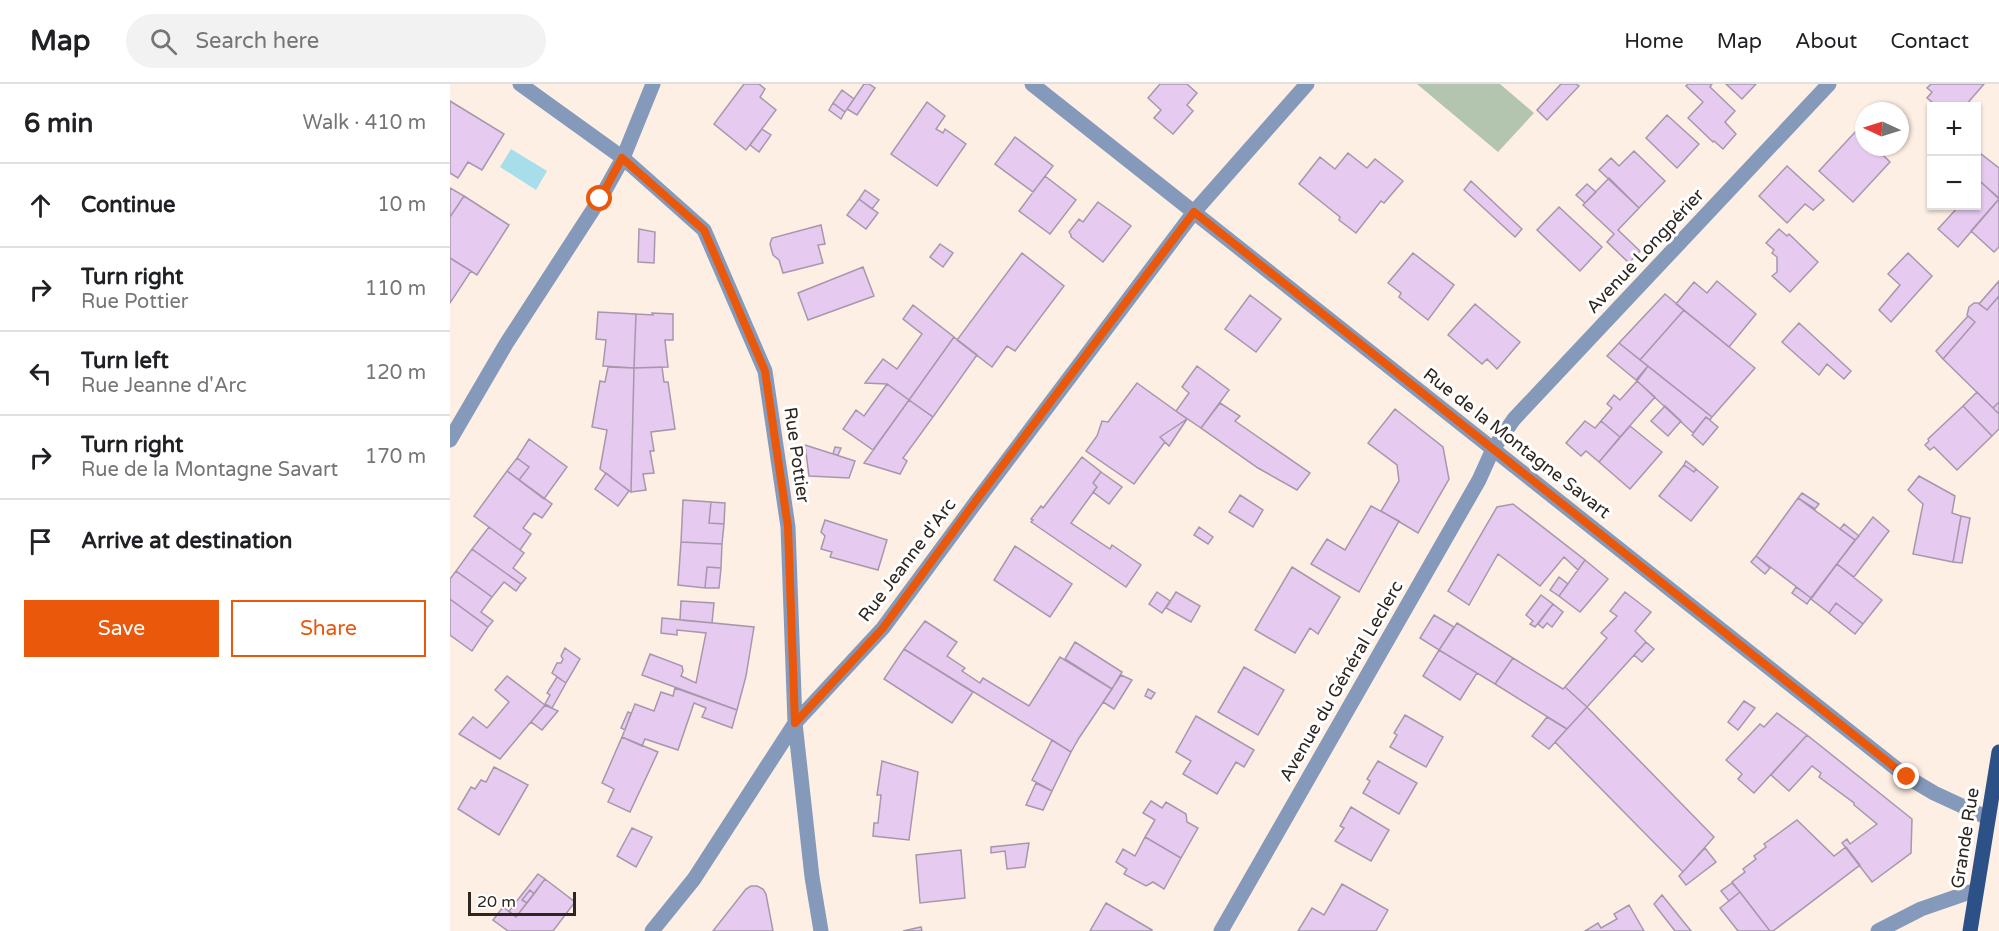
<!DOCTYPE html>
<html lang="en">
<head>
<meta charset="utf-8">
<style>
	body { margin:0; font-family:"Varela Round",sans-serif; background:#f2f2f2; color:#202124 }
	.controls { position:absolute; right:18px; top:18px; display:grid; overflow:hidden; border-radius:0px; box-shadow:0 2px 4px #0004 }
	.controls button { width:54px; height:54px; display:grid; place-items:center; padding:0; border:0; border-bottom:2px solid #e0e0e0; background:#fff; color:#202124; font:30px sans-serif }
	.compass { position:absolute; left:1405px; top:18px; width:54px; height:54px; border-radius:50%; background:#fff; box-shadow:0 2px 4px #0004; rotate:274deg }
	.scale { position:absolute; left:18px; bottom:15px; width:108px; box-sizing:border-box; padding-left:6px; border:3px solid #2e251e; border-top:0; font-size:16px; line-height:21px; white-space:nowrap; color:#2e251e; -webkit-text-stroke:4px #fff; paint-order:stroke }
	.stop { position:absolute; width:18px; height:18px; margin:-14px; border:4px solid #ea580c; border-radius:50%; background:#fff }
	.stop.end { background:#ea580c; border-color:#fff; box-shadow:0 2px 6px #0008 }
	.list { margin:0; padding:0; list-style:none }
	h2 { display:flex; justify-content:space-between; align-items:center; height:78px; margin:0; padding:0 24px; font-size:26px }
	h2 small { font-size:20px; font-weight:400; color:#757577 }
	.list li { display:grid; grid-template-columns:39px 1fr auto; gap:18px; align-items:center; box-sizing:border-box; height:84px; padding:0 24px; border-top:2px solid #e0e0e0 }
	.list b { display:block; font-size:22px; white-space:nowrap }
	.list p { margin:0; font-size:20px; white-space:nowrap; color:#757577 }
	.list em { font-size:20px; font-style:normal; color:#757577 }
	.actions { display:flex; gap:12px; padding:18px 24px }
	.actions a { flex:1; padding:14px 0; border:2px solid #ea580c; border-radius:0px; text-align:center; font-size:21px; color:#ea580c }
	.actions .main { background:#ea580c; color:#fff }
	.icon { flex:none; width:33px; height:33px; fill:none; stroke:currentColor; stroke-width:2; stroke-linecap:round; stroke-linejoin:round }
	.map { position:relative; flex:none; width:1549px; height:847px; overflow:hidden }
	header { display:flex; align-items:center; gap:36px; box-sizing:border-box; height:84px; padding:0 30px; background:#fff; border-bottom:2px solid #e0e0e0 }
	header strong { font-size:28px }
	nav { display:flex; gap:33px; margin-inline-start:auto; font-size:21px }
	.search { width:420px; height:54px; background:#f2f2f2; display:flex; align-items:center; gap:15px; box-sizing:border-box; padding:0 21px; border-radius:33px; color:#757577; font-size:22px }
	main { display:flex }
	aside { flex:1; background:#fff }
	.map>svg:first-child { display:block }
</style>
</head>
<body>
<header>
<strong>Map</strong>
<div class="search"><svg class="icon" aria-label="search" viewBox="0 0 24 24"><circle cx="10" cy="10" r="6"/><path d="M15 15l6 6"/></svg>Search here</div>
<nav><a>Home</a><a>Map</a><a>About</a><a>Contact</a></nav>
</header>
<main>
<aside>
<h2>6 min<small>Walk · 410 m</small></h2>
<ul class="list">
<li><svg class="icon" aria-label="ahead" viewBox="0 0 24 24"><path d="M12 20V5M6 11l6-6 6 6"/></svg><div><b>Continue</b></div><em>10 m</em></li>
<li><svg class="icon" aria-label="right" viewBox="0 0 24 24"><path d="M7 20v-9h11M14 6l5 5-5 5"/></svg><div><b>Turn right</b><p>Rue Pottier</p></div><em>110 m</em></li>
<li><svg class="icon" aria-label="left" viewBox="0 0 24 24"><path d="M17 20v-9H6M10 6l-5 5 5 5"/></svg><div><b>Turn left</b><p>Rue Jeanne d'Arc</p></div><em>120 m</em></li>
<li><svg class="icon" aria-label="right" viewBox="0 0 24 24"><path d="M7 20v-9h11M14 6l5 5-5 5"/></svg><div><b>Turn right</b><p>Rue de la Montagne Savart</p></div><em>170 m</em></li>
<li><svg class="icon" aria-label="arrive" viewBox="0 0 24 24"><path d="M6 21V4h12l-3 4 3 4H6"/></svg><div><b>Arrive at destination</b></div></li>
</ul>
<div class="actions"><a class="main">Save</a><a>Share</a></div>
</aside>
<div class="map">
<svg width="1549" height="847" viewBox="0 0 1549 847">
	<rect width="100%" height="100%" fill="#feefe4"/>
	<path fill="#b3c4af" d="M967 0H1050L1084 29 1048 68Z"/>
	<path fill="#a7deea" d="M61 65 97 87 86 106 50 83Z"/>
	<path fill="#e6caef" stroke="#a797ad" stroke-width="1.5" d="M294 0H309L315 5 310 13 326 26 296 66 264 40Z
		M414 0H419L425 4 407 31 397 25Z
		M710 0H737L747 9 737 21 743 27 723 50 704 34 711 26 698 14Z
		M1111 0H1126L1129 2 1097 36 1087 26Z
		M1238 0H1262L1260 3 1285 27 1275 38 1286 50 1273 65 1264 57 1263 58 1238 34 1253 18 1236 2Z
		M1276 0H1306L1292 15Z
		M1481 0H1534L1515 22H1487L1477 14 1482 8 1477 4Z
		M392 6 404 15 395 28 383 19Z
		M0 17 54 50 32 86 18 78 8 94 0 89Z
		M477 18 495 32 486 45 493 49 495 45 516 60 487 102 441 70Z
		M383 19 395 28 391 35 379 26Z
		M1217 31 1249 60 1227 84 1196 54Z
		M312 45 321 51 309 68 300 61Z
		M1407 46 1414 53V63H1425L1440 78 1403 118 1369 87Z
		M565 53 603 82 583 108 545 80Z
		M1526 66 1549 84V114L1526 94Z
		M1184 67 1215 97 1189 124 1149 86 1161 74 1169 82Z
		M898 69 917 84 925 75 953 97 934 119 931 117 906 149 889 136 890 133 849 100 870 73 885 85Z
		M1337 82 1374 116 1363 126 1355 120 1337 139 1309 112Z
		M595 92 626 116 600 150 569 127Z
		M1159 94 1189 124 1168 146 1190 167 1179 179 1157 158 1164 150 1133 121Z
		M1021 97 1072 145 1065 153 1014 106Z
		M1530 97 1549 115 1508 163 1488 145 1509 122H1526V102Z
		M1137 100 1146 108 1135 119 1126 111Z
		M0 104 14 112 0 133Z
		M415 106 429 116 422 125 409 115Z
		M14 112 59 141 27 191 0 174V133Z
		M409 115 428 129 416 145 397 131Z
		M1549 115V163L1544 168 1521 147Z
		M648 118 681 142 653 178 621 153V151L619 148 629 135 633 138Z
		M1109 123 1152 163 1130 187 1087 146Z
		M371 141 375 160 368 161 373 179 333 189 329 176 323 171 320 160 322 154Z
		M189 145 205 148 204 179 188 178Z
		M1329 145 1337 152 1339 150 1368 178 1340 208 1322 192 1327 188V173L1322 169 1324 166 1316 159Z
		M490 160 503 169 493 183 480 173Z
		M572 169 614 202 565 267 557 262 542 283 507 256Z
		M963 169 1004 201 978 236 949 213 951 209 938 199Z
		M1458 169 1482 192 1441 238 1429 226 1450 201 1438 190Z
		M0 174 21 187 0 219Z
		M413 183 424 212 358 236 348 209Z
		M1267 197 1306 230 1279 263 1226 220 1244 198 1257 209Z
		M1549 197V212L1537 226 1529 220Z
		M1215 210 1234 226 1190 276 1169 259Z
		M800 211 831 235 806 268 775 245Z
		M1549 212V318L1543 324 1493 275 1525 238 1517 231 1519 223 1524 219H1528L1537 226Z
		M1025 220 1070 258 1047 285 1037 275 1032 280 998 251Z
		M463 221 504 253 459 316 437 300 415 299 433 275 447 285 472 250 453 235Z
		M1234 226 1305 284 1262 333 1190 276Z
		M148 228 186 230 184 284 153 282 156 256 146 255Z
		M202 229 223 230V256H215L218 283 184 284 186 230 203 231Z
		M1518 232 1525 238 1493 275 1486 267Z
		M1349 239 1401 287 1394 295 1377 280 1369 291 1332 258Z
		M504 253 527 271 483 333 459 316Z
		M1169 259 1198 282 1186 296 1157 272Z
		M747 282 779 306 751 344 726 327 739 309 732 303Z
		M1198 282 1262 333 1260 336 1256 333 1243 349 1187 297Z
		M158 283 184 284 181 408 150 385 157 346 142 343 150 297 155 298Z
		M212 283 214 298H218L225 345 201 348 204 367H200L204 389 193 390 196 406 181 408 184 284Z
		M1187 297 1205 313 1170 353 1151 337 1162 324 1157 320 1164 311 1170 316Z
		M687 299 737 335 710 353 715 358 684 400 636 367 647 352 652 337 658 338Z
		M437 300 459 316 423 366 393 345 406 326 414 332Z
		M1527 308 1549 330V345L1542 352 1513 322Z
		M459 316 483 333 453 374 457 377 450 390 414 379Z
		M1549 318V330L1543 324Z
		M770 319 790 332 785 337 860 389 847 406 808 384 751 344Z
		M1215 322 1231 337 1218 352 1201 337Z
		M1513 322 1542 352 1507 386 1484 363 1480 366 1475 361 1479 357 1478 355Z
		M945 325 993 363 999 395 968 449 931 427 949 397 947 381 918 359Z
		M1256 333 1268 343 1253 361 1242 351Z
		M737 335 719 362 710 353Z
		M1135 337 1145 344 1151 337 1170 353 1149 378 1136 367 1131 372 1116 359Z
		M1180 342 1212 368 1180 405 1149 378Z
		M79 355 117 383 94 415 69 396 79 383 67 374Z
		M355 361 405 377 399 394 359 392Z
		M385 363 391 364 388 371 383 370Z
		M632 373 651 388 643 399 647 403 621 439 660 465 662 461 691 481 676 503 581 438 583 436 581 435 591 422 593 424Z
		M67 374 79 383 69 396 57 387Z
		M1236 377 1246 385 1244 388 1234 381Z
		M1234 381 1244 388 1246 385 1268 403 1241 437 1209 412Z
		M57 387 102 420 92 434 84 429 73 444 81 450 70 466 24 432Z
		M651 388 672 403 659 420 643 408 647 403 643 399Z
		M156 389 179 407 168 422 145 405Z
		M1469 392 1505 412 1502 429 1511 432 1503 478 1463 470 1473 420 1458 406Z
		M1352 409 1369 420 1365 425 1348 414Z
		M790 411 813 426 803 443 779 428Z
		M1348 414 1405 456 1361 514 1306 472Z
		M233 416 261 418 259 439 274 440 272 460 231 458Z
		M261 418 275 419 274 440 259 439Z
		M1063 420 1135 476 1128 486 1114 473 1090 502 1048 470 1019 521 998 507 1047 423Z
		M921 422 949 437 909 508 861 480 877 455 895 466Z
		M1511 432 1520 434 1512 479 1503 478Z
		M1423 433 1439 447 1404 493 1387 480Z
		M375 436 437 456 428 486 380 473 382 468 371 465 375 452 371 448Z
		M1394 440 1409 452 1405 456 1390 445Z
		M39 443 74 469 63 484 76 494 71 500 22 465Z
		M749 443 763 453 758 460 744 451Z
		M231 458 272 460 271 484 257 483 255 504 228 501Z
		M565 462 622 500 600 533 544 496Z
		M22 465 71 500 66 507 54 498 42 513 6 487Z
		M1306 472 1320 484 1315 490 1301 478Z
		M1135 476 1158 495 1130 528 1109 512Z
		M1387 480 1432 516 1413 540 1386 519 1379 529 1361 515Z
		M257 483 271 484 269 504H255Z
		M842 483 890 513 868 550 860 544 845 569 805 546Z
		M6 487 42 513 31 528 43 537 38 543 0 515V495Z
		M1109 493 1118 500 1109 512 1100 506Z
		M1346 503 1361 514 1357 520 1342 509Z
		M707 508 720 517 712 529 699 520Z
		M726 508 750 522 741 538 716 524Z
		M1175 508 1201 528 1185 547 1196 558 1137 623 1115 603 1157 554 1151 549 1167 532 1160 527Z
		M1091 511 1103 520 1085 543 1080 540 1083 537 1076 531Z
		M0 515 38 543 22 567 0 551Z
		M231 517 264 519 262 539 230 536Z
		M1386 519 1413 540 1405 550 1379 529Z
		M1103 520 1113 528 1102 543 1097 539 1093 544 1088 540Z
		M984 531 1004 543 989 566 970 554Z
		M212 534 304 543 296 592 287 626 192 591 200 570 232 582 233 587 231 592 246 599 256 549 227 546V551L211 549Z
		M475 537 507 558 497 572 515 584 512 587 530 599 533 594 579 622 610 573 662 605 629 654 621 668 454 565Z
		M1007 539 1063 574 1045 600 989 566Z
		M625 558 672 588 662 605 615 575Z
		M1196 558 1204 565 1192 578 1184 571Z
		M115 564 130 575 116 599 102 589 107 579H111L113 575 111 572Z
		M454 565 523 608 502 639 434 595Z
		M989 566 1027 589 1010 616 973 592Z
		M1063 574 1113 605 1115 603 1137 623 1117 645 1045 600Z
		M794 583 834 606 808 651 768 628Z
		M671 591 682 596 664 625 653 618Z
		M57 592 95 621 50 675 9 650 23 633 37 644 59 618 45 606Z
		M107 593 116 599 102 624 95 620 100 611 97 609Z
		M225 604 287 626 282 644 252 633 256 624 244 619 228 666 195 655 192 662 172 653 185 620 204 627 211 608 223 612Z
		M698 605 705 609 701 615 695 612Z
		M1294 617 1305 624 1288 646 1278 638Z
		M95 621 108 627 92 646 81 638Z
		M1137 623 1264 753 1233 788 1105 658Z
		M178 628 181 629 175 646 171 644Z
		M1327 629 1357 651 1304 709 1288 695 1292 690 1276 676 1310 640 1314 643Z
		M955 631 993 653 976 683 940 663 947 651 944 649Z
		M746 632 804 666 794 683 786 678 767 710 733 690 741 677 726 668Z
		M1097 633 1117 645 1099 665 1082 652Z
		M1357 651 1462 735 1461 769 1422 798 1392 759 1397 755 1400 760 1427 740 1404 721V719L1369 693 1371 689 1362 682 1339 707 1321 691Z
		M172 653 208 668 180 728 158 718 164 705 152 699Z
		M602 656 621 668 602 707 582 696Z
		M432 677 468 688 459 756 423 752 424 739H428L431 711H427Z
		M928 677 967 699 949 730 913 709 920 697 917 695Z
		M44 683 78 701 49 751 8 725 21 703 25 705 31 696 36 698Z
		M586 699 602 707 593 726 576 721Z
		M701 717 712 724 716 718 736 730 737 738 748 744 731 774 695 753 705 736 693 729Z
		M901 723 939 746 921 777 885 757 894 744 890 742Z
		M1347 736 1384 772 1396 763 1410 781 1323 847H1320L1282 798 1295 788 1293 785 1306 775 1304 772 1316 763 1314 760Z
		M182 744 202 753 186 783 167 772Z
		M695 753 731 774 714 805 703 798 696 802 674 790 677 785 666 778 673 765 685 772Z
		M579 759 575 783 557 785 555 767 541 769V763Z
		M1255 764 1266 778 1236 801 1229 792Z
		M511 766 515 814 470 819 466 771Z
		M88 790 95 795 84 810 80 806 72 816 77 819 66 833 59 827Z
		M95 795 125 818 103 847H58L43 836 53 823 66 833Z
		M1282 799 1290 808 1279 817 1271 807Z
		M892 800 938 826 926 847H848L862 824 874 831Z
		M301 802H307L313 805 316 810 323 847H263L296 805Z
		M80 806 84 810 77 819 72 816Z
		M1290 808 1320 847H1288L1270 824Z
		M1212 811 1241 847H1225L1204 820Z
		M656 819 702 846 701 847H640Z
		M1179 821 1194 847H1135L1148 839 1151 844 1167 835 1164 830Z
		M471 843 472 847H453Z"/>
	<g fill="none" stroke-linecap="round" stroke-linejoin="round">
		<path stroke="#859aba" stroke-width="15" d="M70 0 173 74 254 146 315 287 338 443 345 639 362 793 371 847
			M582 0 1457 693 1484 709 1538 734
			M0 356 56 260 150 115 173 74 203 0
			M202 847 244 795 345 639 433 544 526 418 744 128 857 0
			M771 847 1029 396 1043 365 1064 335 1379 0
			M1428 847 1471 825 1526 806"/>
		<path stroke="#2b5187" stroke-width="15" d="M1520 847 1549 668"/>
	</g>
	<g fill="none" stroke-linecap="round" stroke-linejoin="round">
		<path stroke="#ea580c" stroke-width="8" d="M150 115 172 74 254 146 315 287 338 443 345 639 433 544 525 418 744 128 1457 693"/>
	</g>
	<g text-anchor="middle" stroke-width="6" stroke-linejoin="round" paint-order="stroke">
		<g font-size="18" fill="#2e251e" stroke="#fff">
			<text transform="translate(1195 167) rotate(-47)" y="6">Avenue Longpérier</text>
			<text transform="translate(1067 359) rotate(38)" y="6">Rue de la Montagne Savart</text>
			<text transform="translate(347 371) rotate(82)" y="6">Rue Pottier</text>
			<text transform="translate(457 476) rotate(-53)" y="6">Rue Jeanne d'Arc</text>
			<text transform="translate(891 597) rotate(-60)" y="6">Avenue du Général Leclerc</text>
			<text transform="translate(1515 754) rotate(-81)" y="6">Grande Rue</text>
		</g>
	</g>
</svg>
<div class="controls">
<button>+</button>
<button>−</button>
</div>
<svg class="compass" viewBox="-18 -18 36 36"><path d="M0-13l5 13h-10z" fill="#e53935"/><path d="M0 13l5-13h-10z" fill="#757577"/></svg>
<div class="scale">20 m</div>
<div class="stop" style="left:150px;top:115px"></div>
<div class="stop end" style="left:1457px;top:693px"></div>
</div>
</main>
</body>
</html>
